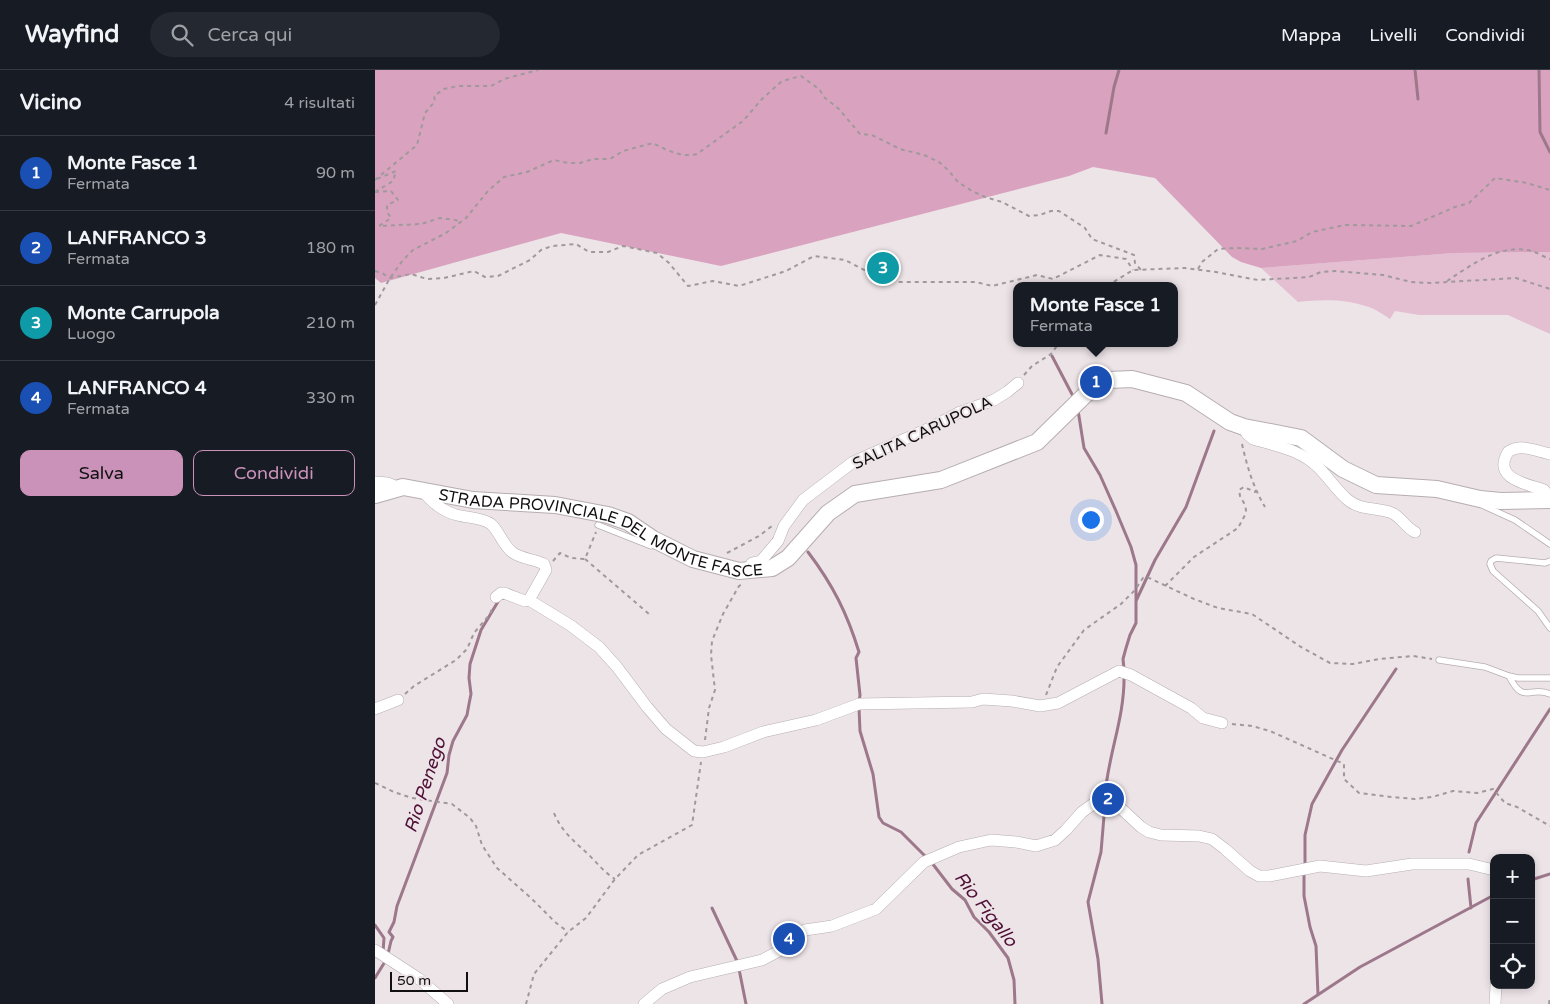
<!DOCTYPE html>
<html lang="it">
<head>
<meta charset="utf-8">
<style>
	body { margin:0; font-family:"Varela Round",sans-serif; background:#242831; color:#f1f3f6 }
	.controls { position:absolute; right:15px; bottom:15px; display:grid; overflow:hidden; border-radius:10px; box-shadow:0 2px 8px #0003 }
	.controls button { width:45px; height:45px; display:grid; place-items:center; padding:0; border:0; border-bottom:1px solid #363941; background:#171b24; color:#f1f3f6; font:25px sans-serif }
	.scale { position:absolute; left:15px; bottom:12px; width:78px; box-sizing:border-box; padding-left:5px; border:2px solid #120f10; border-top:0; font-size:14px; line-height:18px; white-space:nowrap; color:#120f10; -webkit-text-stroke:4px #ede4e8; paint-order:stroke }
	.you { position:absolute; left:715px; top:449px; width:18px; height:18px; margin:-12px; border:4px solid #fff; border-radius:50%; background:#1a73e8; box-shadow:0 0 0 8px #1a73e833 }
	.badge { display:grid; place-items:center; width:32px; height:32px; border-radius:50%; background:#ca91b9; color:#fff; font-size:16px; font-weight:700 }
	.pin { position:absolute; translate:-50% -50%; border:2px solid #fff; box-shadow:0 1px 5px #0006 }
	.popup { position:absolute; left:638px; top:212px; width:165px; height:65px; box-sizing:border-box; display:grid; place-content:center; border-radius:10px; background:#171b24; filter:drop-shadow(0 1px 4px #0005); font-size:16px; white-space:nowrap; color:#9ea1a6 }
	.popup b { font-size:19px; color:#f1f3f6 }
	.popup::after { content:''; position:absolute; left:50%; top:100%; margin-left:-10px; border:10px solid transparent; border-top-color:#171b24 }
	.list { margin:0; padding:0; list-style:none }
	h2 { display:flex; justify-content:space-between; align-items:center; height:65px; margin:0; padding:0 20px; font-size:21px }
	h2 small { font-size:16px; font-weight:400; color:#9ea1a6 }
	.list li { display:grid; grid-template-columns:32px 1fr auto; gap:15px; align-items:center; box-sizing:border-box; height:75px; padding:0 20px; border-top:1px solid #363941 }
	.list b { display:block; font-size:19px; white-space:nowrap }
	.list p { margin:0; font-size:16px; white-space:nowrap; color:#9ea1a6 }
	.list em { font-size:16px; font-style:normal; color:#9ea1a6 }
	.actions { display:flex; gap:10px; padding:15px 20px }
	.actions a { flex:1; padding:11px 0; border:1px solid #ca91b9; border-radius:10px; text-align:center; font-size:18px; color:#ca91b9 }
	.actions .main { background:#ca91b9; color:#111 }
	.icon { flex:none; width:28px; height:28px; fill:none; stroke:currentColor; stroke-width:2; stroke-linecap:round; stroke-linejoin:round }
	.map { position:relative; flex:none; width:1175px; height:934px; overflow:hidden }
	header { display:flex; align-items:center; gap:30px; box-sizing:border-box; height:70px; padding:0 25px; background:#171b24; border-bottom:1px solid #363941 }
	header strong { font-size:24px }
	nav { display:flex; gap:28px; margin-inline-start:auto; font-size:18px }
	.search { width:350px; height:45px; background:#242831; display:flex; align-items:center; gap:12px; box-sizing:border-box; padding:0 18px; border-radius:28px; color:#9ea1a6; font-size:19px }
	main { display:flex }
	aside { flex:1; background:#171b24 }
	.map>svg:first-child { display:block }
</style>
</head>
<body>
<header>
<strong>Wayfind</strong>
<div class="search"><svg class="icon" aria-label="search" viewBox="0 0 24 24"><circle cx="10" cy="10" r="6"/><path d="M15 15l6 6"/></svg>Cerca qui</div>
<nav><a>Mappa</a><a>Livelli</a><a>Condividi</a></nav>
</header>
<main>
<aside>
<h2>Vicino<small>4 risultati</small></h2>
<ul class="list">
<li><span class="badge" style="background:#1a4fb4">1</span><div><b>Monte Fasce 1</b><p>Fermata</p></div><em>90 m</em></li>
<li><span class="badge" style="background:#1a4fb4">2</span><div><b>LANFRANCO 3</b><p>Fermata</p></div><em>180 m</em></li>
<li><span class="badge" style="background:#0f9aa8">3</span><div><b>Monte Carrupola</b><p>Luogo</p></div><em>210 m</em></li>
<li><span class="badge" style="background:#1a4fb4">4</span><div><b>LANFRANCO 4</b><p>Fermata</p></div><em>330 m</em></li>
</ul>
<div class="actions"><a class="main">Salva</a><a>Condividi</a></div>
</aside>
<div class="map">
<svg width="1175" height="934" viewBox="0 0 1175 934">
	<rect width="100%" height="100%" fill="#ede4e8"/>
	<path fill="#e4bed1" d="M1175 182V264L1133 245H1044L1020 241 1015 249C1009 245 1002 240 994 237 972 229 946 229 923 232L886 198 1079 183Z"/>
	<path fill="#d9a3bf" d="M0 0H1175V182L1079 183 886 198 866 192 857 187 780 108 718 97 694 106 346 196 186 163 6 213 0 208Z"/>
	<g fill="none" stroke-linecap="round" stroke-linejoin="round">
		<path stroke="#9d778a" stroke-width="3" d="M1040 0 1043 29
			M1164 0 1165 62 1175 82
			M731 63 739 17 744 0
			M677 286 700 330
			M703 340 709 378 725 405 741 441 756 477 761 495V553L755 565 751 578 748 589 749 599
			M433 482C458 515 472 543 484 582L481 588 485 625 484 632
			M761 531 780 490 811 437 839 361
			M484 638 485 661 498 704 504 747 508 753 526 762 552 788
			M730 725C733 685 750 647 749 605
			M1094 782 1101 753 1175 639
			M557 793 577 819 590 830 599 847 614 862 633 888 639 910 640 934
			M930 793V765L937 734 967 680 1021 599
			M929 804V826L935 857 941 876 943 925
			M1093 809 1096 838
			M1156 810 1175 804
			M337 838 362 891
			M0 855 9 868 8 882
			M13 884 16 871 18 867 14 862 19 852 22 836 72 703 74 685 78 671 92 645 94 634 96 624 94 608 95 594 106 560 124 530
			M364 899 371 934
			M0 908 11 890
			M727 934 723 889 713 832 726 782 730 734
			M929 934 985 897 1119 825"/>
		<g stroke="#b6adb2" stroke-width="7">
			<path id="service" d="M1107 435 1140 450 1175 474
				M223 455 276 476
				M1175 491 1170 493 1121 488 1116 491 1115 494 1118 501 1163 541 1175 558
				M1064 590 1110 597 1134 606 1143 608H1175
				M1134 606C1149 636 1155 615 1175 624"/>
		</g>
		<g stroke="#b6adb2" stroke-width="12">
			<path id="minor" d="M869 357 872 364 878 369C902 376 926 380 944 398 954 408 962 421 973 430 986 441 1002 437 1017 443 1026 447 1031 458 1040 462
				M0 412 13 413 24 418
				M48 421C56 432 69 442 82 445 93 448 106 447 116 454 124 461 128 475 137 482 146 489 159 489 169 494L171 500 154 530 195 555 224 577 242 597 272 637 291 659 319 681 328 682 349 677 388 662 441 650 484 634 597 632 608 629 637 631 665 636 683 633 744 601 756 605 816 638 828 648 847 653
				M1174 430 1172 424 1169 420C1152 414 1117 409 1133 382 1146 373 1161 381 1175 384
				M374 498 377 493 386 491 403 471 409 456 428 430 478 392 557 357 583 343 619 330 632 322 643 313
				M121 527 126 523H129L150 531 154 530
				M0 639 23 630
				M0 880 43 908 73 934
				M269 934 287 919 315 907 387 890 408 879 430 860 457 856 501 839 549 792 584 777 616 770 641 772 661 776 680 770 691 760 707 742 721 732 730 730 739 732 766 757 774 762 786 765 824 766 837 769 850 779 875 801 884 806H894L945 796 991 801 1037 794H1094L1119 800
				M1120 934 1121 915"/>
		</g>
		<g stroke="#b6adb2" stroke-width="18">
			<g id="secondary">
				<path id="s1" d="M0 425 28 417 98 430 180 435 233 445 253 452 278 469 318 489 364 501 397 498 413 488 453 443 480 424 566 410 662 372 711 324 734 310 757 309 811 323 855 352 869 357 926 368 968 399 1001 415 1062 419 1105 429 1126 431 1175 430"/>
			</g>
		</g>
		<path stroke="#a0999c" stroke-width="2" stroke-dasharray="4 4" stroke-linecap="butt" d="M0 110 42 75 50 43 60 31 59 26 69 19 83 16H116L129 9 163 0
			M0 122 16 121 23 130 12 135V142L16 148 4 156 46 154 65 148 87 151
			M0 122 18 111 21 101 2 109
			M823 199 827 192 843 179 861 178 887 179 922 171 937 162 970 155 1036 156 1080 137 1094 133 1120 108 1152 113 1175 120
			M0 201 7 203 15 208 36 204 52 209 69 208 99 201 110 207 123 206 155 190 166 180 177 176 201 174 214 182H233L248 176 282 183 294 193 313 216 338 211 364 216 411 201 439 186 470 190 499 205 523 212H601L617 216 662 205 678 209 725 185 751 189 758 200
			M1072 211C1098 194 1125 173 1157 181 1163 183 1169 187 1175 189
			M732 216 758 200 810 198 841 202 883 210 934 207 946 202 960 201 1008 205 1036 212 1055 213 1141 208 1175 219
			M0 235 15 208 28 190 38 180 71 163 91 148 113 121 129 107 152 102 179 90 193 93H205L218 89H235L248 81 278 73C291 80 307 88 322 84L368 51 387 29 407 11 426 6 444 19 450 28 464 39 485 64 497 65 525 79 549 85 564 92 573 100 583 112 597 121 610 127 627 132 654 146 665 145 676 141H684L710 158 717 169 759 185 760 193 766 200
			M649 305 657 296 676 284 684 273
			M867 374C872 396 878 417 890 437
			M352 483 384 466 397 456
			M210 489 274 544
			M178 491 185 483 196 488 210 489 221 462
			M790 516 819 487 863 458 870 445 871 440 870 435 865 426 864 420 869 417 880 422 881 420
			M30 624 39 616 81 590 92 579 99 563 115 544 118 536
			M671 625 682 597 709 560 746 534 760 520 768 508 772 507 819 529 843 538 877 544 926 577 955 593 978 594 1004 589 1038 586 1057 589
			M857 654 877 656 895 661 969 694V709L984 723 1016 727 1040 729 1057 727 1078 721 1102 723 1118 719 1130 733 1142 737 1175 756
			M330 670 334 638 340 620 336 585 337 571 348 544 364 516 367 514
			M0 713 19 722 37 728 77 734 95 748 101 756 107 775 122 798 156 828 180 852 193 862
			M179 743C186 761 200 772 214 785 224 795 229 802 240 809
			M151 934 159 904 193 862 211 848 240 809 263 785 317 755 326 692
			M1174 934 1175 926"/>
		<use href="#service" stroke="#fff" stroke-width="5.5"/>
		<use href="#minor" stroke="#fff" stroke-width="11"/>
		<use href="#secondary" stroke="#fff" stroke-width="16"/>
	</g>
	<g text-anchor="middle" stroke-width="4" stroke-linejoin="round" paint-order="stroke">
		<g font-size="16" fill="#120f10" stroke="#ede4e8">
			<text transform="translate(547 362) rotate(-25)" y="6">SALITA CARUPOLA</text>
			<text dy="6" stroke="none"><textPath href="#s1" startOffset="235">STRADA PROVINCIALE DEL MONTE FASCE</textPath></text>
		</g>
		<g font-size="18" font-style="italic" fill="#4f1037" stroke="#ede4e8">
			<text transform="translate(50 715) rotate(-72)" y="6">Rio Penego</text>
			<text transform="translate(611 839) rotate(52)" y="6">Rio Figallo</text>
		</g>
	</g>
</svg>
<div class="controls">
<button>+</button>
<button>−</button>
<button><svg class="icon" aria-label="locate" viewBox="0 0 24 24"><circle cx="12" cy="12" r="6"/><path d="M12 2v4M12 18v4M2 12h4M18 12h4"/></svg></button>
</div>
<div class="scale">50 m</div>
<div class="you"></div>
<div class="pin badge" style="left:721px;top:312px;background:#1a4fb4">1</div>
<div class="popup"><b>Monte Fasce 1</b>Fermata</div>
<div class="pin badge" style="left:733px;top:729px;background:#1a4fb4">2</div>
<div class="pin badge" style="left:508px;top:198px;background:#0f9aa8">3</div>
<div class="pin badge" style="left:414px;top:869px;background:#1a4fb4">4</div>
</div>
</main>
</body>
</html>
